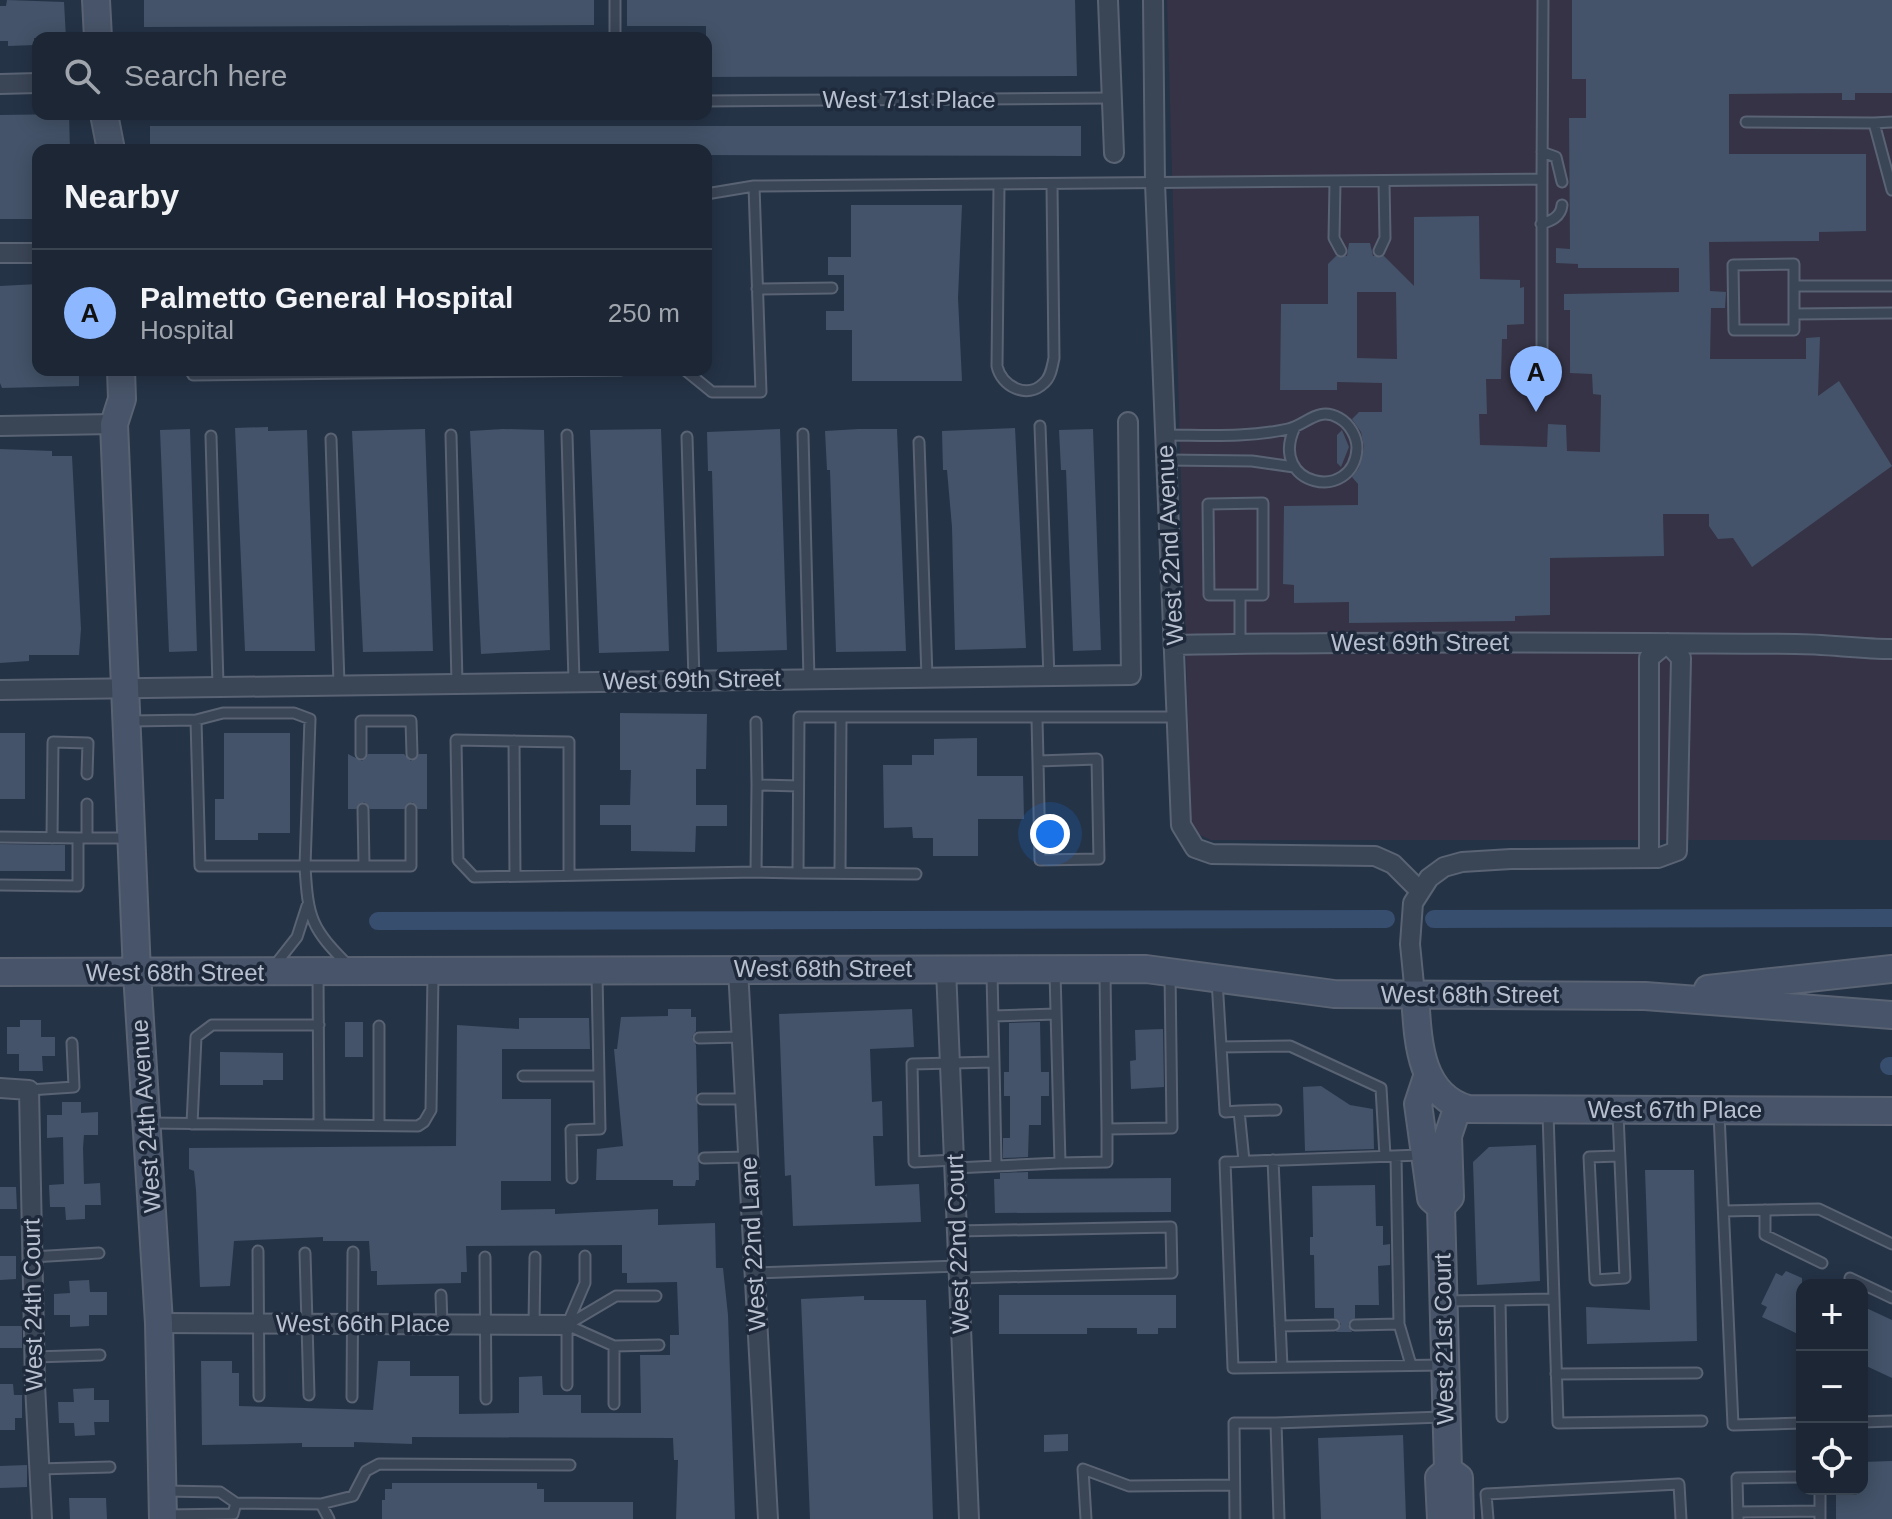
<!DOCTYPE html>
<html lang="en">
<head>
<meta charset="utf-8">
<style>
	body { margin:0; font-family:Helvetica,sans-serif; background:#252e3d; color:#f1f3f6 }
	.controls { position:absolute; right:24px; bottom:24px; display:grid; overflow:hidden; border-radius:16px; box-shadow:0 4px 20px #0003 }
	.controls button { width:72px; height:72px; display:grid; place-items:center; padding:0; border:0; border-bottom:2px solid #3a4350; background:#1c2635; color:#f1f3f6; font:40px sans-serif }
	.you { position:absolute; left:1050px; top:834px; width:28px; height:28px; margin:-20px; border:6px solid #fff; border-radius:50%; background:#1a73e8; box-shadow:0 0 0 12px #1a73e833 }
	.badge { display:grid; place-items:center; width:52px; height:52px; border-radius:50%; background:#8db7ff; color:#111; font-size:26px; font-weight:700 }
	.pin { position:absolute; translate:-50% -66px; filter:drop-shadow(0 2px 4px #0008) }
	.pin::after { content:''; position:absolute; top:42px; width:28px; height:24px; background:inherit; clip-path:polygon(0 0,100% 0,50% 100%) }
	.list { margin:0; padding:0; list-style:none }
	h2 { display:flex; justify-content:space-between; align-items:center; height:104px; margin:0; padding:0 32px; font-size:34px }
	h2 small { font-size:26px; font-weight:400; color:#a0a5ad }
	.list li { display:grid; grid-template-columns:52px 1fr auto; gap:24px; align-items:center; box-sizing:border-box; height:128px; padding:0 32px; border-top:2px solid #3a4350 }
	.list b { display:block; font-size:30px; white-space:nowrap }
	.list p { margin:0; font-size:26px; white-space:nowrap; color:#a0a5ad }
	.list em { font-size:26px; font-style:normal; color:#a0a5ad }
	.icon { flex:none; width:44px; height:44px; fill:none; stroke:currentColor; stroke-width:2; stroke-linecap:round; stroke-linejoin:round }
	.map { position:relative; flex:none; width:1892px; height:1519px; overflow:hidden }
	.search { position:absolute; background:#1c2635; box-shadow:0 4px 20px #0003; left:32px; top:32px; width:680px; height:88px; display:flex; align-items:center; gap:20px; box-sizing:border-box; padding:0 28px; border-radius:16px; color:#a0a5ad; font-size:30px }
	.panel { position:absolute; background:#1c2635; box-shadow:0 4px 20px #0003; left:32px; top:144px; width:680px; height:232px; border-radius:16px }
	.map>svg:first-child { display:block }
</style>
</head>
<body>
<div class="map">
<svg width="1892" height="1519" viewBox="0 0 1892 1519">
	<rect width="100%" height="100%" fill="#253347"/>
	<path fill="#363346" d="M1167 0H1892V840H1211L1198 834 1191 824Z"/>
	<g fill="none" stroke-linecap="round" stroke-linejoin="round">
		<path stroke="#374e6f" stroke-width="18" d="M1434 919 1892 918
			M378 921 1386 919
			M1889 1066H1892"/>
	</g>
	<path fill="#445369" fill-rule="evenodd" d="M7 0 64 2 66 38H34L35 45 8 46V41H0V6H6Z
		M144 0H594V25L144 27Z
		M627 0H1075L1077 76 706 77V26H627Z
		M1572 0H1892V93H1855V100H1842V93L1729 94V154H1866V231L1819 232V241L1709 242 1710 291 1726 292 1725 308H1711L1710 359H1806V338L1820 337 1818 396 1839 381 1892 466 1752 567 1733 538 1718 539 1709 526V514H1663L1664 556 1550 558V615L1515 616V621L1349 623V602L1294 603V585L1283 584 1284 506 1358 505V484L1352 477 1359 468 1364 447 1361 432 1352 419 1359 412H1382V383L1337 382V390H1280L1281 304H1328V264L1336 256H1347L1349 243H1370L1373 256H1384L1414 286V217L1479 216 1480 279 1520 280V288L1524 287V324L1507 325V339H1502L1501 379H1486L1487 414H1479L1480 445 1547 447 1548 424 1566 425 1567 451 1600 452 1601 395 1593 394 1592 374 1570 373V310H1564V294L1679 292V268H1578V264L1556 263V248L1570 249 1569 118H1586V79H1572ZM1357 292H1396L1397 359 1357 358Z
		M69 114 70 150H38V219H0V115Z
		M150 126H1081V156L706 155V150H150Z
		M851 205H962L958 298 962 381H852V330H826V311H844V275H828V257H851Z
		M38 284V370H79V386L2 388 0 383V286Z
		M268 427V431L307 430 315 651H245L235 428Z
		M1015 428 1026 648 955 650 952 527 947 470H943L942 431Z
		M190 429 197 651 169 652 160 430Z
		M425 429 433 651 363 652 352 431Z
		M503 429 544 430 550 650 481 654 470 431Z
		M661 429 669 651 599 653 590 430Z
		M780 429 787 650 717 652 712 471H708L707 432Z
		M859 429H897L906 651 836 652 830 470H827L825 431Z
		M1093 429 1101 650 1073 651 1066 470H1061L1059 430Z
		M1342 430 1349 447 1341 467 1337 463V435Z
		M0 449 52 451V456H72L81 629 79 655H29V661L0 663Z
		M620 713 707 714 706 769H696V805H727V826H696L695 852 631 851V825H600V805H630L631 770H620Z
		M0 733H25V799H0Z
		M224 733H290V833H258V840H215V799H224Z
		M977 738V776H1023L1024 819H978V856H933V838H913L912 827 884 828 883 765H912V755H934V739Z
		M348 754 362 761 368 754H404L411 761 419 754H427V809H418L412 802 404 809H370L364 802 356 809H348Z
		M0 844 65 845V871H0Z
		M668 1009H691V1017H696V1031L692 1037 696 1045 699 1180H696L695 1186H673V1180H596L597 1149 623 1146 614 1049H617L621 1017 668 1016Z
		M912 1009 914 1047 870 1049 872 1102 882 1101 883 1136H873L875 1186 919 1184 921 1222 793 1226 791 1175 785 1176 779 1014Z
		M519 1018H589L590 1049H502V1099H551V1181H501V1210L555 1209V1214L658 1209V1225L715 1223 716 1268H723L728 1315 735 1519H676L678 1460H674L673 1438 412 1437V1444L354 1442V1447H302V1443L202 1445 201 1361H232V1373H239V1406L373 1410 378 1361H410V1376H459V1414L519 1413V1377L542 1376 543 1395H581V1413H641L640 1355H670V1335H679L677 1282 627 1283V1273H622V1245L466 1246 467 1272H461V1283L377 1285V1271H371L369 1241H323V1237L234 1241 230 1286 200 1287 196 1190 194 1171 189 1169V1148L456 1146 457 1025 519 1029Z
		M20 1020H41V1037H55V1056H42L43 1071H19V1054H7V1027H20Z
		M345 1022H363V1057H345Z
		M1040 1022 1041 1072H1049V1096H1041V1125H1029L1028 1157 1003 1158V1138H1010V1096H1004V1072H1009V1023Z
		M1163 1029 1164 1087 1131 1089 1130 1061 1136 1060 1135 1030Z
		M220 1052 283 1053V1080H263V1085H220Z
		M1321 1086 1350 1105 1373 1109 1374 1149 1305 1151 1303 1087Z
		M62 1102H81V1113L98 1112V1135H84L83 1148 84 1184 100 1183 101 1205H85V1219L66 1220 65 1207H50L49 1185 64 1184 63 1137 47 1138V1115H62Z
		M1536 1145 1540 1281 1477 1285 1473 1162 1489 1147Z
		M1645 1170H1694L1697 1341 1587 1344 1586 1307 1650 1310Z
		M1028 1172V1179L1171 1178V1212L995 1213 994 1179H1000V1173Z
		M1375 1185 1376 1226H1383V1245L1390 1244V1265L1378 1266 1379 1305H1355V1318L1348 1324 1352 1332H1336L1341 1324 1334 1318V1308H1315L1314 1255H1310V1237H1313L1312 1186Z
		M0 1187H16L17 1209H0Z
		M0 1256H16V1279L0 1280Z
		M1786 1271 1802 1278V1336L1762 1317 1767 1307 1761 1304 1776 1273 1782 1276Z
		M89 1280 90 1292H107V1315H89V1326L70 1327V1315H54V1294L70 1293 69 1281Z
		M999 1295H1176V1328H1158V1334H1137V1328H1087V1334H999Z
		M864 1296V1300H926L933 1519H810L801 1299Z
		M1862 1306 1892 1320V1378L1862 1364Z
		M0 1326H22V1348H0Z
		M0 1384H13L14 1395H22V1418H15V1430H0Z
		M94 1388V1400H109V1422H94L95 1435 75 1436 74 1423H59L58 1402H74L73 1389Z
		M1068 1434V1451L1044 1452V1435Z
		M1403 1435 1406 1519H1321L1318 1438Z
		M1892 1461V1519H1836V1489H1862V1462Z
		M27 1465V1487L0 1488V1466Z
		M392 1483H537V1489H544V1502H633V1519H382V1500H385V1489H392Z
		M69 1498H106L107 1519H70Z"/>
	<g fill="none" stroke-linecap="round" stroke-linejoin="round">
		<g stroke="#596373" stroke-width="13">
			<path id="lane" d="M615 0V38
				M706 101 1111 98
				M1746 122 1874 123 1892 190
				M1874 123 1892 122
				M1542 152 1556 157 1562 182
				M1542 179V365
				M1335 182 1334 238 1341 251
				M999 186 997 366C1001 386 1027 400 1044 383 1051 377 1052 367 1054 358L1052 186
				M706 194 754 186 1542 179 1543 0
				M1541 224C1551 221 1561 217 1562 205
				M1379 251 1385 238 1384 181
				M1794 264V330H1734L1733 265Z
				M1794 286H1892
				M757 289 832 288
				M1794 314 1892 313
				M190 370 193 375 621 370
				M685 370 712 392H761L754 186
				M1040 426 1049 678
				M803 434 809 679
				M451 435 457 682
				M567 435 574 681
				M1165 435C1206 435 1247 438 1288 429 1306 425 1318 406 1339 418 1350 424 1357 437 1357 448 1354 504 1267 486 1295 427
				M211 436 218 685
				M687 437 694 680
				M331 439 339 684
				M919 442 927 677
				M1166 460 1252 461 1294 467
				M1263 503V595H1209L1208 504Z
				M1240 595V643
				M1037 719 1038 761 1097 759 1099 859 1040 860 1038 761
				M130 721 196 720 223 713H294L310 719 305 866H200L196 720
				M756 722 757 785 798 786
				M514 741 515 876
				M361 754V721H411L412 754
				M757 785 756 872 798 873
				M363 809 364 866
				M0 837 78 838
				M52 838 53 742 88 743 87 774
				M87 838V804
				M840 873 841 718
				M916 874 798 873 799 717H1176
				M569 875V742L456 740 458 860 474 877 756 872
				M0 885 78 886V838H129
				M275 965 297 937 307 906
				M349 966C311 928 308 919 305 866H411V809
				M1105 973 1107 1129 1172 1128 1170 973
				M318 974 319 1125
				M1217 980 1225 1112 1239 1111 1244 1161
				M993 1016 1056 1014
				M379 1026V1125
				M699 1038 741 1037
				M1221 1047 1290 1046 1381 1088 1385 1156
				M994 1062 996 1166
				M523 1076H599
				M29 1090 74 1087 72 1043
				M702 1099H745
				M1239 1111 1276 1110
				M1548 1113 1558 1423 1702 1421
				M1618 1114 1625 1278 1595 1280 1589 1157 1619 1156
				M1719 1114 1733 1425 1802 1423
				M150 1123 418 1126 424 1122 431 1110 433 974
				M192 1124 196 1037 212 1025H319
				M1421 1155 1225 1162 1233 1368 1444 1365
				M1396 1156 1399 1324
				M704 1158 748 1157
				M954 1160 914 1162 912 1064 994 1062 992 974
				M1273 1160 1282 1367
				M1060 1163 1107 1162V1129
				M955 1168 1060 1163 1055 972
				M572 1178 571 1130 600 1129 597 975
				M1765 1210V1235L1822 1263
				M1724 1211 1819 1209 1892 1244
				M957 1231 1171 1227 1172 1273 959 1278
				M258 1251 259 1396
				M305 1253 309 1395
				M32 1257 99 1253
				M485 1257 486 1399
				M755 1273 959 1266
				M1850 1278 1892 1298
				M441 1295 442 1325
				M1500 1300 1502 1417
				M1447 1301 1554 1299
				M534 1325 535 1257
				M567 1325 614 1346V1404
				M567 1325 616 1296H656
				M1355 1325 1399 1324 1411 1365
				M1280 1326 1334 1325
				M614 1346 659 1345
				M34 1357 100 1355
				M1556 1374 1697 1373
				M567 1385V1325L585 1283V1256
				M352 1397 353 1252
				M1862 1422 1892 1421
				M39 1469 110 1467
				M1820 1489V1519
				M165 1491 220 1492 236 1503 233 1514 166 1515
				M236 1503 321 1504 329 1519
				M321 1504 353 1496 366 1471 379 1464 570 1465
				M1738 1512 1820 1511
				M1086 1519 1083 1469 1129 1486 1234 1485
				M1235 1519 1234 1423H1276
				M1279 1519 1276 1423 1442 1417
				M1488 1519 1486 1494 1679 1484 1681 1519
				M1738 1519 1737 1478 1802 1477"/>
		</g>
		<g stroke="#596373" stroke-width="22">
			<path id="street" d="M1108 0 1114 153
				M1153 0 1155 183 1181 825 1195 848 1212 854 1375 856 1393 864 1419 890
				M0 84 38 83
				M0 253H38
				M0 426 114 424
				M1174 645C1381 641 1588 642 1795 644 1827 644 1859 649 1892 649
				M0 690 1131 675 1128 422
				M1649 858V658L1667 643
				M738 969 768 1519
				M946 969 969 1519
				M1415 995 1410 944 1413 903 1429 878 1444 867 1462 862 1511 859 1658 858 1677 851 1681 658 1667 643
				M0 1088 29 1090 35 1385 42 1519
				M159 1323 567 1325"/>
		</g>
		<g stroke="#596373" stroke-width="30">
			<path id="secondary" d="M96 0 98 38
				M104 114 111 150
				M121 370 122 399 114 424 137 973 159 1323 163 1519
				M0 972 1146 969 1334 994 1645 996 1892 1015
				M1708 989 1892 969
				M1415 995C1418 1038 1418 1095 1468 1109L1892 1111
				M1428 1074 1418 1104 1431 1198 1441 1207 1448 1470
				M1441 1207 1450 1197 1448 1136 1458 1106
				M1448 1470 1459 1478 1460 1519
				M1441 1519 1439 1478 1448 1470"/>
		</g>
		<use href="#lane" stroke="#3a4556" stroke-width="9"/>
		<use href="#street" stroke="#3a4556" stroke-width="18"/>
		<use href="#secondary" stroke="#485469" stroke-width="26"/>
	</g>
	<g text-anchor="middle" stroke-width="7" stroke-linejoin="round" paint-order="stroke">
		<g font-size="24" fill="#b8c0cf" stroke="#1e2a3b">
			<text x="909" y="108">West 71st Place</text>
			<text transform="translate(1170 545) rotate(-93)" y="8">West 22nd Avenue</text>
			<text x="1420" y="651">West 69th Street</text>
			<text transform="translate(692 680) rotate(-1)" y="8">West 69th Street</text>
			<text x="823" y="977">West 68th Street</text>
			<text x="175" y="981">West 68th Street</text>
			<text x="1470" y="1003">West 68th Street</text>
			<text x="1675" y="1118">West 67th Place</text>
			<text transform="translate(146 1116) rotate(-94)" y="8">West 24th Avenue</text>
			<text transform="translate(753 1244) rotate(-93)" y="8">West 22nd Lane</text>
			<text transform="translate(958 1244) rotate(-92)" y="8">West 22nd Court</text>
			<text transform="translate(33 1305) rotate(-91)" y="8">West 24th Court</text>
			<text x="363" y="1332">West 66th Place</text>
			<text transform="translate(1444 1339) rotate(-91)" y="8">West 21st Court</text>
		</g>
	</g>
</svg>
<div class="controls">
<button>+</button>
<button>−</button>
<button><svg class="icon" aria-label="locate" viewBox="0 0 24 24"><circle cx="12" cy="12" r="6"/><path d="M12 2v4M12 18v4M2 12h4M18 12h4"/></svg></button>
</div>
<div class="you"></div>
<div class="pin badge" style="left:1536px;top:412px">A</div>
<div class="search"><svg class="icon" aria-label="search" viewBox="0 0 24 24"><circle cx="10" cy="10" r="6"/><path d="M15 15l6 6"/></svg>Search here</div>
<section class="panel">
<h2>Nearby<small></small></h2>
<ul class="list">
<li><span class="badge">A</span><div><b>Palmetto General Hospital</b><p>Hospital</p></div><em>250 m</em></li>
</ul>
</section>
</div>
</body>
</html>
